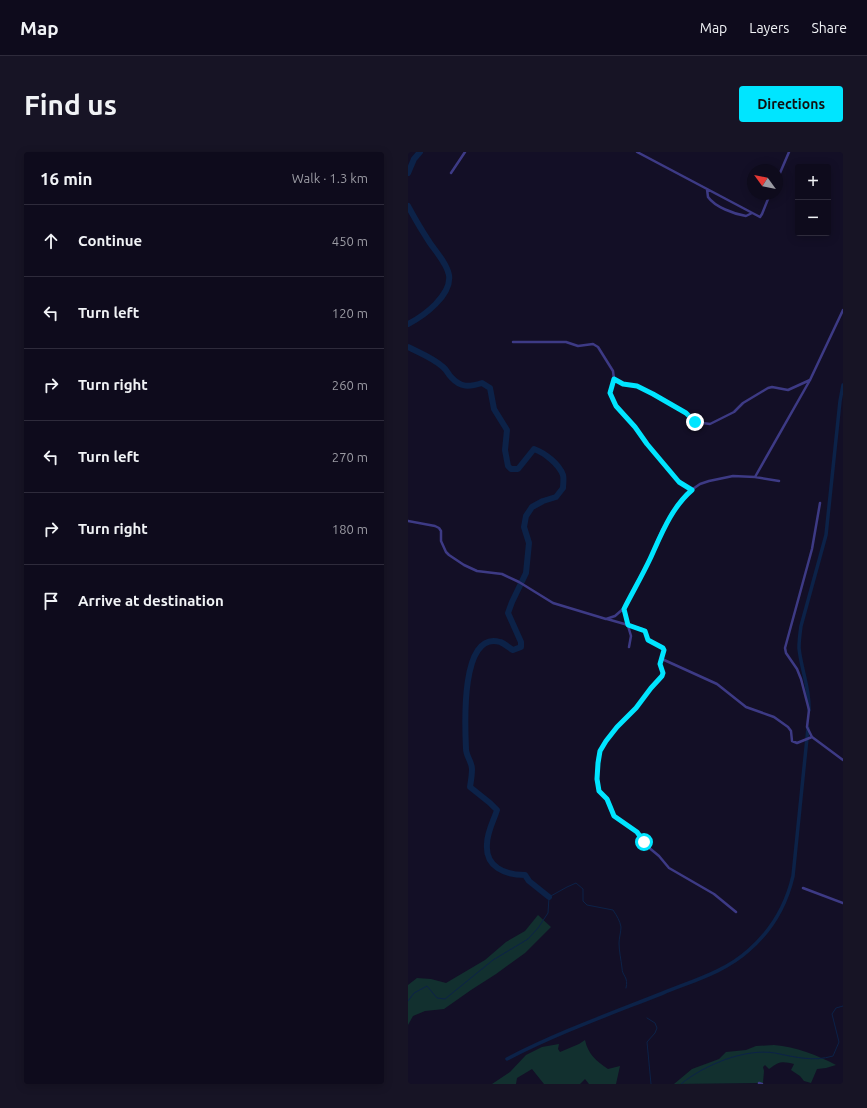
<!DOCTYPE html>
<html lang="en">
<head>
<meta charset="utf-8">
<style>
	body { margin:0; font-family:Ubuntu,sans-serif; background:#171425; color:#f1f3f6 }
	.controls { position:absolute; right:12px; top:12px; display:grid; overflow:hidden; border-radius:4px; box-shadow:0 2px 10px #0003 }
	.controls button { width:36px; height:36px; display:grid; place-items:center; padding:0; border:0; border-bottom:1px solid #2e2b3b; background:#0e0b1c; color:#f1f3f6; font:20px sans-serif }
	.compass { position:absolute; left:339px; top:12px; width:36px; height:36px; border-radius:50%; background:#0e0b1c; box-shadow:0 2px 10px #0003; rotate:303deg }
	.stop { position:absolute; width:12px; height:12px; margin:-9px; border:3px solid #00e5ff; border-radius:50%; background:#fff }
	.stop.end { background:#00e5ff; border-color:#fff; box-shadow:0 1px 4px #0008 }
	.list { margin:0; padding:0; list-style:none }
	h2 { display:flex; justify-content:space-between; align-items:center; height:52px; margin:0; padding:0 16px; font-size:17px }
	h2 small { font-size:13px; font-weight:400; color:#9b9ba3 }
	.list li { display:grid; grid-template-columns:26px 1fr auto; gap:12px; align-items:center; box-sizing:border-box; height:72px; padding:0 16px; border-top:1px solid #2e2b3b }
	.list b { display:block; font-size:15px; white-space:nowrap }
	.list em { font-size:13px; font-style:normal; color:#9b9ba3 }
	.icon { flex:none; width:22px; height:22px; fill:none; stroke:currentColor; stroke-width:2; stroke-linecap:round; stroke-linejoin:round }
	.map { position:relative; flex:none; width:435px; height:932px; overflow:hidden; border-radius:4px }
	header { display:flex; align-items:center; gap:24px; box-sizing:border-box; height:56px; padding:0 20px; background:#0e0b1c; border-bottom:1px solid #2e2b3b }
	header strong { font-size:19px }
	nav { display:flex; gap:22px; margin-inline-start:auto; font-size:14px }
	.intro { display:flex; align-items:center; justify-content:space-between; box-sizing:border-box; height:96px; padding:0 24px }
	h1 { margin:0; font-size:28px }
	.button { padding:10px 18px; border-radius:4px; background:#00e5ff; color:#111; font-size:14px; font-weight:700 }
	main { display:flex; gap:24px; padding:0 24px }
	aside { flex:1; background:#0e0b1c; border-radius:4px; box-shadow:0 2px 10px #0003 }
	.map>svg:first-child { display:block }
</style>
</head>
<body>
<header>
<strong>Map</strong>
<nav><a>Map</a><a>Layers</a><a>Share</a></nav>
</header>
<div class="intro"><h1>Find us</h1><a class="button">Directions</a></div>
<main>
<aside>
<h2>16 min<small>Walk · 1.3 km</small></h2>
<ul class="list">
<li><svg class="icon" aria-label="ahead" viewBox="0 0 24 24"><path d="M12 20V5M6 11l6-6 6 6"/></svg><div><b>Continue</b></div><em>450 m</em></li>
<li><svg class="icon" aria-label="left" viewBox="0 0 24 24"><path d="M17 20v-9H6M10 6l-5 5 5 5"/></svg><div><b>Turn left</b></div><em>120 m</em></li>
<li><svg class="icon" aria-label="right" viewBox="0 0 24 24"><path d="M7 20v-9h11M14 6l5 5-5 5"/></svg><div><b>Turn right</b></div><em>260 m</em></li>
<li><svg class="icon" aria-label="left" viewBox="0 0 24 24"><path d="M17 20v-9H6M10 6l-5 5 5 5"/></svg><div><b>Turn left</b></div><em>270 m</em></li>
<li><svg class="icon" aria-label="right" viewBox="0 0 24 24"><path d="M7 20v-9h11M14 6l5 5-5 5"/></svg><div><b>Turn right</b></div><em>180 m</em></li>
<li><svg class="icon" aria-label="arrive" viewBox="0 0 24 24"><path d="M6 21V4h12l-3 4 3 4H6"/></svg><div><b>Arrive at destination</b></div></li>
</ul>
</aside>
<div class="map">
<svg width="435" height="932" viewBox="0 0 435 932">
	<rect width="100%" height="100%" fill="#130f26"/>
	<path fill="#12302f" d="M130 763 143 775 117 801 88 822 63 838 36 857 17 859 5 864 0 873V833L9 826 23 827 38 831 77 808 98 790 117 779Z
		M177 888C180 902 188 909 200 917L212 914 208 932H181L177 927 172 932H136L124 917 109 926 108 932H84L102 920 118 903 134 895 151 892 150 897 152 900 171 892Z
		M366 893C388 895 409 903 428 913L418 916 409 917 403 931 396 929 392 924 383 918 386 912C375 909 371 909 361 917L357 913 355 915 356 919 355 931 266 932 284 917 311 907 318 900 338 898 348 894Z"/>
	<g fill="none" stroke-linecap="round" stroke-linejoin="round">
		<path stroke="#0c2248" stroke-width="1" d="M0 849 6 841 19 834 29 846 37 847 85 808 120 787 130 776 140 761 141 745 159 735 168 731 175 737V749L179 753 205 758C209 764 212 769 213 775 213 780 211 786 211 791 211 799 213 807 214 816 214 824 221 825 218 836
			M239 866 247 871 249 876 247 881 239 890 243 932
			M273 932C296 913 337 896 367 901 387 905 405 910 425 904L431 890 424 862 428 856 435 854"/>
		<path stroke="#0c2248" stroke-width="3.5" d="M401 558C402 537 393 517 391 496 391 489 392 481 393 474L418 383 432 249 435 233
			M99 907C149 881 202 862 255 841 284 829 317 820 341 798 364 778 378 754 385 724L400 576"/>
		<path stroke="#0c2248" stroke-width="6" d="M0 21 6 7 12 0
			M0 54C7 67 14 79 22 91 29 101 39 112 41 123 44 143 16 164 0 172
			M0 195C12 201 25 206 35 215 39 218 40 222 43 225 53 236 61 235 74 231L82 236 86 257 99 278 97 298 100 314 103 317H110L126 297C137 301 151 312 155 323 156 327 155 333 155 336L148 345 135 349 124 355 118 364 116 375 121 391 118 421 104 450 100 461 113 490V495L105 498C101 496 96 491 92 490 52 478 57 575 58 597 58 604 64 610 64 617 64 623 63 629 62 635L82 651 89 658C86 668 79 680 79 692 77 715 97 723 117 723L121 729 141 745"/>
		<path stroke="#3d3a85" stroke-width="2.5" d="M229 0 352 65 354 62 362 42
			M43 21 57 0
			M369 28 381 0
			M299 37 300 45C307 55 326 62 338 64L344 61
			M105 190H158L170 194 185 192 190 195 205 219 206 227 215 232 229 234 245 242 278 261 287 270 302 272 326 260 335 251 360 236 364 235 380 238 402 228
			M206 227 202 241 208 254 227 275 239 292 271 330 284 338
			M347 325 402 228 435 158
			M412 351 404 397 377 496 378 501 389 517 393 527 401 558 399 575 404 585 435 608
			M0 369 27 374 31 376 33 379V389L38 400 41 403 56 413 69 419 94 422 111 430 145 451 198 467 207 464 215 457 241 408 254 378 272 351 282 339 292 332 301 329 325 324 347 325 371 329
			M215 457 223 484 221 495
			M199 467 234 477 238 481 240 488 253 494 256 498 252 512 255 521 252 528 243 536 228 556 209 575 195 593 190 605 189 627 190 637 199 647 206 664 229 680 239 694 251 704 261 716 306 742 328 760
			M254 507 309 532 338 555 366 565 380 575 383 579 384 589 389 591 404 585
			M395 736 435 751
			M351 931 354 932"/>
	</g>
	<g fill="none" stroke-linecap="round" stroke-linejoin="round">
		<path stroke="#00e5ff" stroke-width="5" d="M236 690 229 680 206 664 199 647 191 639 189 627 190 611 192 599 198 589 209 575 228 556 243 536 254 524 255 521 252 512 256 498 255 496 240 488 237 479 220 473 216 457C224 441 234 424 242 407 253 383 263 356 284 338L271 330 239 292 227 275 208 254 202 241 206 227 215 232 229 234 245 242 278 261 287 270"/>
	</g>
</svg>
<div class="controls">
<button>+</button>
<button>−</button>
</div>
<svg class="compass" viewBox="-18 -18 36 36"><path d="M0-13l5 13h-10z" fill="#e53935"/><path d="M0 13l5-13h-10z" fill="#9b9ba3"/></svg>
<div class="stop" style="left:236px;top:690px"></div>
<div class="stop end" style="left:287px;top:270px"></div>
</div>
</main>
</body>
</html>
